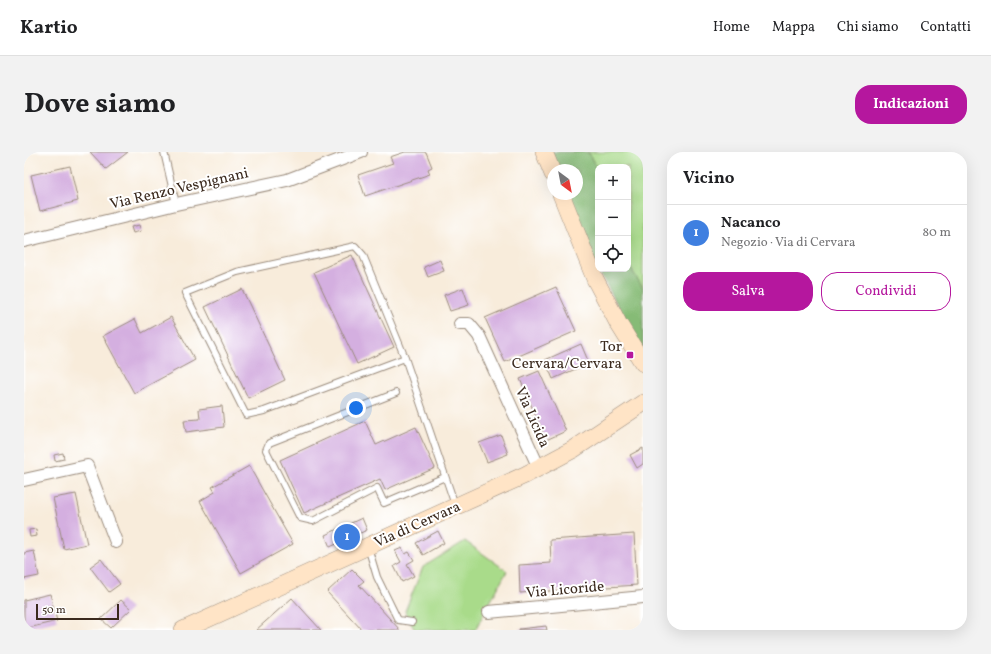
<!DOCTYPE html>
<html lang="it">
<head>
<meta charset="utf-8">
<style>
	body { margin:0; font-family:Vollkorn,serif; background:#f2f2f2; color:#202124 }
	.controls { position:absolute; right:12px; top:12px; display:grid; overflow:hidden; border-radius:8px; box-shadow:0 4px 16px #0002 }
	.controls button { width:36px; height:36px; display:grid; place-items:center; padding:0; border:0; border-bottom:1px solid #e0e0e0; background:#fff; color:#202124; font:20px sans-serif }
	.compass { position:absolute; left:523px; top:12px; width:36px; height:36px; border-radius:50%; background:#fff; box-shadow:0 4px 16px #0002; rotate:148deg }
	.scale { position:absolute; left:12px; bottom:10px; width:83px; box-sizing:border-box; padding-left:4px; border:2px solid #3b2a1e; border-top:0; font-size:11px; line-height:14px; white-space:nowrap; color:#3b2a1e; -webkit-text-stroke:3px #fff; paint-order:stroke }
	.you { position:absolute; left:332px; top:256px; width:14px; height:14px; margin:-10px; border:3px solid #fff; border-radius:50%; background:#1a73e8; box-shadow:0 0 0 6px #1a73e833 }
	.badge { display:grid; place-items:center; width:26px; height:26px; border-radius:50%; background:#b5179e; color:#fff; font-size:13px; font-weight:700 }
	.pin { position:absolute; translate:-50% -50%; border:2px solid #fff; box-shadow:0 1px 4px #0006 }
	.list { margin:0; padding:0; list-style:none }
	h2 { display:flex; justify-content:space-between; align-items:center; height:52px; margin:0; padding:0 16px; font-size:17px }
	h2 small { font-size:13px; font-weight:400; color:#757577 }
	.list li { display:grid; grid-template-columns:26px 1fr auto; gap:12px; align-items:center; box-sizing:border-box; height:56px; padding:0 16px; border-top:1px solid #e0e0e0 }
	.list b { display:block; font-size:15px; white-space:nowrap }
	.list p { margin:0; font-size:13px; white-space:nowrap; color:#757577 }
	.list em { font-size:13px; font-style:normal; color:#757577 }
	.actions { display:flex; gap:8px; padding:12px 16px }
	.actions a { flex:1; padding:9px 0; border:1px solid #b5179e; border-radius:16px; text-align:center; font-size:14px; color:#b5179e }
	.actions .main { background:#b5179e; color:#fff }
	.icon { flex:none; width:22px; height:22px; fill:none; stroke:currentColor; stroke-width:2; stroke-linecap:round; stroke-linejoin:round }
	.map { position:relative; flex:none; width:619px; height:478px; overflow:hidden; border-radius:16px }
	header { display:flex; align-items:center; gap:24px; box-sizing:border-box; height:56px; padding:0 20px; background:#fff; border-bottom:1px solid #e0e0e0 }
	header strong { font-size:19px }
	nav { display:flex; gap:22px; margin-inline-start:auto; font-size:14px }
	.intro { display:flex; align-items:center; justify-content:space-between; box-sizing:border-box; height:96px; padding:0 24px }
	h1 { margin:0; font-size:28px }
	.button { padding:10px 18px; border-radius:16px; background:#b5179e; color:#fff; font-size:14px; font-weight:700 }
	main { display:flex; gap:24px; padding:0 24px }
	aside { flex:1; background:#fff; border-radius:16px; box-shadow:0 4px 16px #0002 }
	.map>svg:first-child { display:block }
</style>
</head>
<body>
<header>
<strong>Kartio</strong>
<nav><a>Home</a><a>Mappa</a><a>Chi siamo</a><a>Contatti</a></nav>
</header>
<div class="intro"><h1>Dove siamo</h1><a class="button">Indicazioni</a></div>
<main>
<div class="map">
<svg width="619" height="478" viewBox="0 0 619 478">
	<rect width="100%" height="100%" fill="#fff"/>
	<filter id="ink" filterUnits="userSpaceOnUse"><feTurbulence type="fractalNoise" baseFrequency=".025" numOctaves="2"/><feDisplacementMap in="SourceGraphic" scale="8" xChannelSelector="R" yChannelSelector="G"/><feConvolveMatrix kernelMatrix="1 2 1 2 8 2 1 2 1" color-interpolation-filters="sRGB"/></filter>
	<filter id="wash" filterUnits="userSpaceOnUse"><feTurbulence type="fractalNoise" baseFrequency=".012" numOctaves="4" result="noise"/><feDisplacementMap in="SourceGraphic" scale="16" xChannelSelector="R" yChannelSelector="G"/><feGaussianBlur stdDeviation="0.9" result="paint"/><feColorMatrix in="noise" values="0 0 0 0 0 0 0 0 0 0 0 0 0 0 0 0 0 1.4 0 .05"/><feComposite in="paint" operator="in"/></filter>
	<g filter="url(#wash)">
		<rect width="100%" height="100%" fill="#f8ecdb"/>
		<path fill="#a9db8a" stroke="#728254" d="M564 0H619V136L604 112V15H574V19Z
			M441 389 483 419 451 478H391L381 459 399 415Z"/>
		<path fill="#86bb76" stroke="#60724a" d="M526 0H564L574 19V117H604V112L619 136V199L572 114 543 42H553V18H533Z"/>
		<g id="blocks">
			<path fill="#d4afe0" d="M66 0H104L82 17Z
				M381 0H402L408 15 404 17 406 22 341 44 334 23 369 11 366 5Z
				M46 14 54 49 16 59 7 23Z
				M115 73 117 79 109 81 107 75Z
				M328 103 370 195 333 212 290 120Z
				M416 108 420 119 404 125 400 115Z
				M532 135 552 179 481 210 461 166Z
				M439 136 445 153 426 159 420 143Z
				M218 137 261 228 224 246 181 155Z
				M147 165 171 208 110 241 79 184 111 167 118 181Z
				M557 192 565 211 529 227 521 208Z
				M515 219 542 279 522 288 496 227Z
				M198 254 200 275 162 280 160 268 176 267 175 257Z
				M341 269 352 293 392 275 411 316 361 338 356 327 280 361 256 308Z
				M477 283 484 302 463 310 455 291Z
				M619 296V312L613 316 606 303Z
				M39 301 40 307 31 309 30 303Z
				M225 314 269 392 217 421 176 349 191 340 188 335Z
				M52 342 63 392 40 397 29 346Z
				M338 366 343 378 306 395 301 383Z
				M12 377 13 384 6 385 5 378Z
				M414 379 420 391 399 403 392 391Z
				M610 382 613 433 496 441 495 413 527 411 526 388Z
				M378 396 381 402 385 400 390 408 383 412 390 424 378 430 370 414 377 410 371 399Z
				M10 399 15 424 0 427V401Z
				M77 407 96 432 85 440 66 415Z
				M328 417 340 429 335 433 376 478H338L303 440Z
				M26 442 33 469 0 477V448Z
				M268 446 297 478H232Z
				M97 448 107 457 87 476 77 467Z
				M522 474 523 478H495V477Z"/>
		</g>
	</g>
	<g filter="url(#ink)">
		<use href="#blocks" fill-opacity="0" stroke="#9a8b7c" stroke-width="1"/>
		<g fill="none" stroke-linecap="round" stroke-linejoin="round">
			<g stroke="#9a8b7c" stroke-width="8">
				<path id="lane" d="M140 0 152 52
					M381 206 240 259 222 263 161 141 213 120 331 94 339 103 381 206 431 353
					M372 241 245 291 242 298 276 366 289 369 353 336 360 351 421 325
					M344 395 353 425 374 468 388 470"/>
			</g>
			<g stroke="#9a8b7c" stroke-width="14">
				<path id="street" d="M0 89 152 52 263 28 337 0
					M436 172H445L455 184 515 316
					M0 328 63 314 92 390
					M465 460 619 445"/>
			</g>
			<g stroke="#9a8b7c" stroke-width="18">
				<path id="secondary" d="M520 0 529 22
					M537 42 571 127 594 171 619 211
					M159 478 501 323 550 297 619 251"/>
			</g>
			<use href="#lane" stroke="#fff" stroke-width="6"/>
			<use href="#street" stroke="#fff" stroke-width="12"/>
			<use href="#secondary" stroke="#ffe4c6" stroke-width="17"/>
		</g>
	</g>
	<rect fill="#b5179e" stroke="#fff" stroke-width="1.5" x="602" y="199" width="8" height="8" rx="2"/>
	<g text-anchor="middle" stroke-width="4" stroke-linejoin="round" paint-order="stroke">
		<g font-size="15" fill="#3b2a1e" stroke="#fff">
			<text transform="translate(155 36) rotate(-13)" y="5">Via Renzo Vespignani</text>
			<text transform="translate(509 265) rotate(66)" y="5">Via Licida</text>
			<text transform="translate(393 372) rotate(-24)" y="5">Via di Cervara</text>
			<text transform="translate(541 437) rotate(-5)" y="5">Via Licoride</text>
		</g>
		<g font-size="15" fill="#3b2a1e" stroke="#fff" text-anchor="end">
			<text x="598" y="199">Tor<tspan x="598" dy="17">Cervara/Cervara</tspan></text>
		</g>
	</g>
</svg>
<div class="controls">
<button>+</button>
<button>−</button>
<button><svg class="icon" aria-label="locate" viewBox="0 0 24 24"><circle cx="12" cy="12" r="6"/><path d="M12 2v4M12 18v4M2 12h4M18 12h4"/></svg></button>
</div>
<svg class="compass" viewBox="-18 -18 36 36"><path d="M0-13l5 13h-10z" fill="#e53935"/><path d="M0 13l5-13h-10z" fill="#757577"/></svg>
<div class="scale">50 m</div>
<div class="you"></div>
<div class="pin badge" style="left:323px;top:385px;background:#3f7fe0">1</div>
</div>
<aside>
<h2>Vicino<small></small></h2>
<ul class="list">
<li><span class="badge" style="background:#3f7fe0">1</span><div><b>Nacanco</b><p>Negozio · Via di Cervara</p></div><em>80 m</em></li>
</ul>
<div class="actions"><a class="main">Salva</a><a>Condividi</a></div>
</aside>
</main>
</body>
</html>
